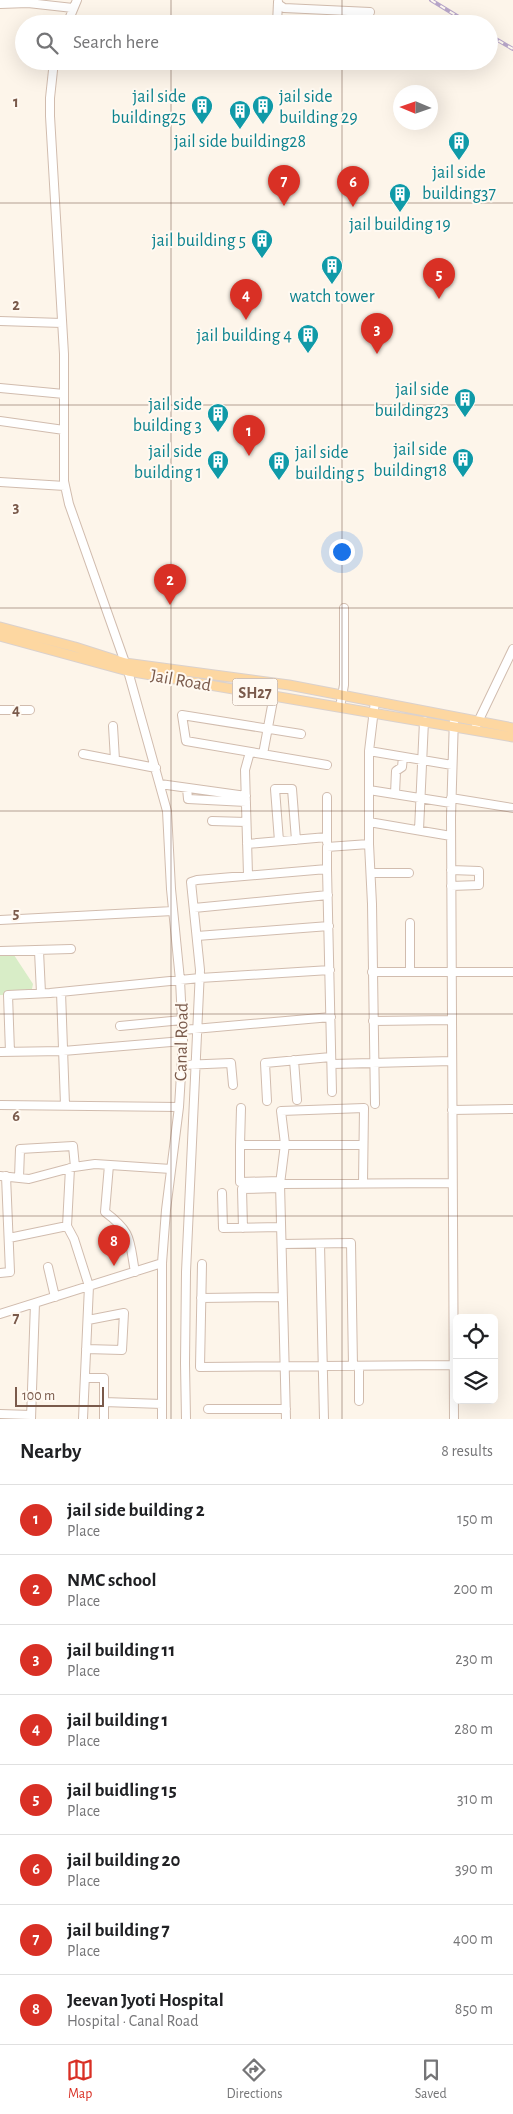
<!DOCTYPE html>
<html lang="en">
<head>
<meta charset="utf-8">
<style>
	body { margin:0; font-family:"Alegreya Sans",sans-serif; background:#f2f2f2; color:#202124 }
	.controls { position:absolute; right:15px; bottom:15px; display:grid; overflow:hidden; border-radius:8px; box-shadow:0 5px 20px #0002 }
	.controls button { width:45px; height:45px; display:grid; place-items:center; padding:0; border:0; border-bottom:1px solid #e0e0e0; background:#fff; color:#202124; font:25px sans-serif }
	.compass { position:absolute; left:393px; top:85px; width:45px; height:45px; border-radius:50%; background:#fff; box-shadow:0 5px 20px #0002; rotate:272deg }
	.scale { position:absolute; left:15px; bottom:12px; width:89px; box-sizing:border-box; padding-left:5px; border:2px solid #7a5a4b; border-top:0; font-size:14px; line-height:18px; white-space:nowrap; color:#7a5a4b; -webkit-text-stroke:4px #fff9f1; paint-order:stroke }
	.you { position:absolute; left:341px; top:551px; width:18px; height:18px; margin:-12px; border:4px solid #fff; border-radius:50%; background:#1a73e8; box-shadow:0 0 0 8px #1a73e833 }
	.badge { display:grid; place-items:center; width:32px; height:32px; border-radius:50%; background:#d93025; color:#fff; font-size:16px; font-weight:700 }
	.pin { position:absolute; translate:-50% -41px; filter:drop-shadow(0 1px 2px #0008) }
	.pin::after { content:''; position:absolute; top:26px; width:18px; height:15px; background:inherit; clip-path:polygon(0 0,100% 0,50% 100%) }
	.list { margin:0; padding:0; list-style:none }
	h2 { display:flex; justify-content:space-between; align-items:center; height:65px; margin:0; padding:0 20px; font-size:21px }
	h2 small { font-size:16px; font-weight:400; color:#757577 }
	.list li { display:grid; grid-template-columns:32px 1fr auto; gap:15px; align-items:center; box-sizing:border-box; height:70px; padding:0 20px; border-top:1px solid #e0e0e0 }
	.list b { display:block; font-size:19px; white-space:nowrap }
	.list p { margin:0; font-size:16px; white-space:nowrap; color:#757577 }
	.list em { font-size:16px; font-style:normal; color:#757577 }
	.icon { flex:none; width:28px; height:28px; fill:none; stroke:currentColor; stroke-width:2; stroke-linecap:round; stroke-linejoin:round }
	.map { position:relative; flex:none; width:513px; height:1419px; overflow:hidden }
	.search { position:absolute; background:#fff; box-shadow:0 5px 20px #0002; left:15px; right:15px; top:15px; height:55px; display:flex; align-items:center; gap:12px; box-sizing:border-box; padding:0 18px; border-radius:28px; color:#757577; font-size:19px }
	.sheet { height:625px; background:#fff }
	nav { display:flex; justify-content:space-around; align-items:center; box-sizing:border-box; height:70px; border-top:1px solid #e0e0e0; background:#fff; font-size:14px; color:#757577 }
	nav a { display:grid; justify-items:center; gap:2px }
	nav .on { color:#d93025 }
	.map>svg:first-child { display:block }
</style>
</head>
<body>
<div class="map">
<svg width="513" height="1419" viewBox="0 0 513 1419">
	<rect width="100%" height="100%" fill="#fdf5ea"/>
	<path fill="#d8edc7" d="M0 955H14L33 984 31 994 0 995Z"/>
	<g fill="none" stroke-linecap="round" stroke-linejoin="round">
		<g stroke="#d1bcae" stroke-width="10">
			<path id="minor" d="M0 4 28 3 73 8
				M278 4 284 8 370 12
				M67 24 77 0
				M277 24 278 2
				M54 61 50 98V116L64 354V481L69 504 128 671 167 811 171 889 180 980 183 1041 179 1107 166 1210 162 1263V1419
				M0 321 62 323
				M0 388 64 394
				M0 421 64 430
				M0 482 65 486
				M340 707 344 685V608
				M0 710H30
				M454 717 451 817 454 1419
				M113 726 115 760
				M476 726 513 649
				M301 734 182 715 186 741 327 765
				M369 751 452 765
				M83 754 156 768
				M263 754 274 695
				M160 784 246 796
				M187 788 188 799 246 802
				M369 790 451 803
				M395 794 396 771 402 767 403 757
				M327 797V842
				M451 798 513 808
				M212 821 246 822
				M369 822 451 836
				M419 830 424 721
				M279 841 275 789H292L296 840
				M247 844 327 837
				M369 844 372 904 375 1104
				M327 869 332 1092
				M451 870 479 871V885L451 886
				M371 873H409
				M248 875 245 770 250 752
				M194 908 328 895
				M0 920 173 911
				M197 936 329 926
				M0 951 71 949
				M39 951 41 993
				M372 972H513
				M410 972V923
				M61 992 65 1105
				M373 1021 451 1020
				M120 1026 182 1020
				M183 1030 331 1017
				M0 1052 63 1051 183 1041
				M10 1052 8 995 50 993 200 978 330 970
				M294 1060 297 1100
				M332 1064 452 1061
				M182 1065 231 1063 233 1085
				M267 1101 265 1063 331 1057
				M0 1105 179 1107
				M241 1108 240 1145H363
				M452 1110 513 1109
				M240 1145V1182L280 1181
				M109 1165 105 1212C133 1233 129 1240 135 1272
				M0 1176 29 1179 74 1167 95 1164 171 1169
				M19 1178 20 1149 73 1146 75 1167
				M363 1183 364 1108 281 1111 285 1144 280 1184 452 1183
				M280 1184 286 1419
				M222 1193 223 1228 281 1227
				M67 1226 74 1239 89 1286 83 1419
				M243 1228 242 1189 280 1188
				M9 1238 67 1226 70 1168
				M282 1244 351 1243 353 1366
				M320 1244 324 1419
				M202 1264 200 1367 453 1365
				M48 1267 55 1297
				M0 1273 10 1272 6 1176
				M201 1298 283 1297
				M0 1314 162 1263
				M86 1349 122 1350 124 1313 88 1320
				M85 1378H104V1419
				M359 1401V1366
				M104 1402 162 1404
				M208 1409H286
				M0 1414 31 1415
				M31 1419 35 1303
				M186 1419 185 1363 186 1272 200 970 191 882 197 880 327 869V847L369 844V751L375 701"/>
		</g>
		<g stroke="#dad1cd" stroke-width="11">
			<path id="major" d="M0 627 75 647 125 663 289 685 513 728
				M0 636 128 671 513 737"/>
		</g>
		<use href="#minor" stroke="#fff" stroke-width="8"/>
		<use href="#major" stroke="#fdd7a1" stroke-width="9"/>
		<g stroke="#b8a6c9" stroke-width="4">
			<path id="rail" d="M431 0 470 24
				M489 35 513 49"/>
		</g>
		<use href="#rail" stroke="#fff9f1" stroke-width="2" stroke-dasharray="5.5" stroke-linecap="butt"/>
	</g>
	<path fill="none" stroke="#7a5a4b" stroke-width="1" stroke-opacity="0.55" d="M171 0V24M342 0V24M171 61V1419M342 61V1419M0 203H513M0 405H513M0 608H513M0 811H513M0 1014H513M0 1216H513"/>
	<defs>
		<g id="building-pin" transform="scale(1.125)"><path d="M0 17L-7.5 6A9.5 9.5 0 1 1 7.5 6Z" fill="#0f9aa8" stroke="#fff9f1"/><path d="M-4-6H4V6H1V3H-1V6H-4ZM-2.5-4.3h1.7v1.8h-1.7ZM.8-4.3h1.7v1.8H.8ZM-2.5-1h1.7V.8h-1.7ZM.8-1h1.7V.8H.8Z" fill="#fff"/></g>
	</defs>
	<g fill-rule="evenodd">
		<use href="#building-pin" x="202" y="106"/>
		<use href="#building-pin" x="263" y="106"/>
		<use href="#building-pin" x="240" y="111"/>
		<use href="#building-pin" x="459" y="142"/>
		<use href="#building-pin" x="400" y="194"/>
		<use href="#building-pin" x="262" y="240"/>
		<use href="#building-pin" x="332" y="266"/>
		<use href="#building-pin" x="308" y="335"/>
		<use href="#building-pin" x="465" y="399"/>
		<use href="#building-pin" x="218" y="414"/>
		<use href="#building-pin" x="463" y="459"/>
		<use href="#building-pin" x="218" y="461"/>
		<use href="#building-pin" x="279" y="462"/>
	</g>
	<g text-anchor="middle" stroke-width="4" stroke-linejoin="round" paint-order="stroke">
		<rect fill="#fff9f1" stroke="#a28a7d" stroke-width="1" x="232.5" y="678.5" width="45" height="27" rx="4"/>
		<g font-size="16" font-weight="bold" fill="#7a5a4b">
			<text x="255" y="698">SH27</text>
		</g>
		<g font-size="18" fill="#0d838f" stroke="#fff9f1" text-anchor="end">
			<text x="186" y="102">jail side<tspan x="186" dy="21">building25</tspan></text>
			<text x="279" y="102" text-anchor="start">jail side<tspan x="279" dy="21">building 29</tspan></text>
			<text x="240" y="147" text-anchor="middle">jail side building28</text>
			<text x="459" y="178" text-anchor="middle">jail side<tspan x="459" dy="21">building37</tspan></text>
			<text x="400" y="230" text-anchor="middle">jail building 19</text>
			<text x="246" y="246">jail building 5</text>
			<text x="332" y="302" text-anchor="middle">watch tower</text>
			<text x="292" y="341">jail building 4</text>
			<text x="449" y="395">jail side<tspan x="449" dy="21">building23</tspan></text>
			<text x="202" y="410">jail side<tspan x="202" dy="21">building 3</tspan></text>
			<text x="447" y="455">jail side<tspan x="447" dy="21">building18</tspan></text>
			<text x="202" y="457">jail side<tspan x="202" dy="21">building 1</tspan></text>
			<text x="295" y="458" text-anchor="start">jail side<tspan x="295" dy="21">building 5</tspan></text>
		</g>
		<g font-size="18" fill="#7a5a4b" stroke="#fff9f1">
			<text transform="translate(181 680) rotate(10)" y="6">Jail Road</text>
			<text transform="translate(181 1042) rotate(-89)" y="6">Canal Road</text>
		</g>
	</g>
	<g font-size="16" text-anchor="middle" font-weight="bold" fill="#7a5a4b" stroke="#fff9f1" stroke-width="4" stroke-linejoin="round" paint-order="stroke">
		<text x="16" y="107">1</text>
		<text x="16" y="310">2</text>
		<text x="16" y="512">3</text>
		<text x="16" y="715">4</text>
		<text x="16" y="918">5</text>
		<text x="16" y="1121">6</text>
		<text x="16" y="1323">7</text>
	</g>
</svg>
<div class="controls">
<button><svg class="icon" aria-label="locate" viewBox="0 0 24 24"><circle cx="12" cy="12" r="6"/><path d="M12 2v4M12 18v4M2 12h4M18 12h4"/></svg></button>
<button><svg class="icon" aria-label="layers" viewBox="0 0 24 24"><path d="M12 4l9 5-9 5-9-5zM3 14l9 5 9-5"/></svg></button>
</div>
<svg class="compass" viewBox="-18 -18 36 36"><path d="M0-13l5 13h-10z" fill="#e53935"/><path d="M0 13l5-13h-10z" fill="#757577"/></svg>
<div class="scale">100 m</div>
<div class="you"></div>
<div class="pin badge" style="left:249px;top:456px">1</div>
<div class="pin badge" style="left:170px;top:605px">2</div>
<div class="pin badge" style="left:377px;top:354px">3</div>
<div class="pin badge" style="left:246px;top:320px">4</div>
<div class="pin badge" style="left:439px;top:299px">5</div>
<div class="pin badge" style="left:353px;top:207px">6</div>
<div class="pin badge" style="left:284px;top:206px">7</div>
<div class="pin badge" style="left:114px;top:1266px">8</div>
<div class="search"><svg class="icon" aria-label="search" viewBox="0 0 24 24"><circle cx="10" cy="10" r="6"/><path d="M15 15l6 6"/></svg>Search here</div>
</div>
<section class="sheet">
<h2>Nearby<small>8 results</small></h2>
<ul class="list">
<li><span class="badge">1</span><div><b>jail side building 2</b><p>Place</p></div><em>150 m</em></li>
<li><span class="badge">2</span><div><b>NMC school</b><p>Place</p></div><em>200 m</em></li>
<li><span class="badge">3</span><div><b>jail building 11</b><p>Place</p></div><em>230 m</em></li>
<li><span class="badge">4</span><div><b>jail building 1</b><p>Place</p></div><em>280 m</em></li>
<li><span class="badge">5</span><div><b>jail buidling 15</b><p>Place</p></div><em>310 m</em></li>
<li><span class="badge">6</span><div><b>jail building 20</b><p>Place</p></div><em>390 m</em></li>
<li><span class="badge">7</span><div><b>jail building 7</b><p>Place</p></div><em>400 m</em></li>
<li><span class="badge">8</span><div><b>Jeevan Jyoti Hospital</b><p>Hospital · Canal Road</p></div><em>850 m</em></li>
</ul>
</section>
<nav>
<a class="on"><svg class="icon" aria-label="map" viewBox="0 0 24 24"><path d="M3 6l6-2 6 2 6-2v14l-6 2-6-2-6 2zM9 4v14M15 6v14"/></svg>Map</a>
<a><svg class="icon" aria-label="directions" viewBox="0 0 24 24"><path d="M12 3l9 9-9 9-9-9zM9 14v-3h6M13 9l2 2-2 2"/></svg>Directions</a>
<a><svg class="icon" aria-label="saved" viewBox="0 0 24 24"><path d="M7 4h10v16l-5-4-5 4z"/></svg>Saved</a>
</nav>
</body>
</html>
